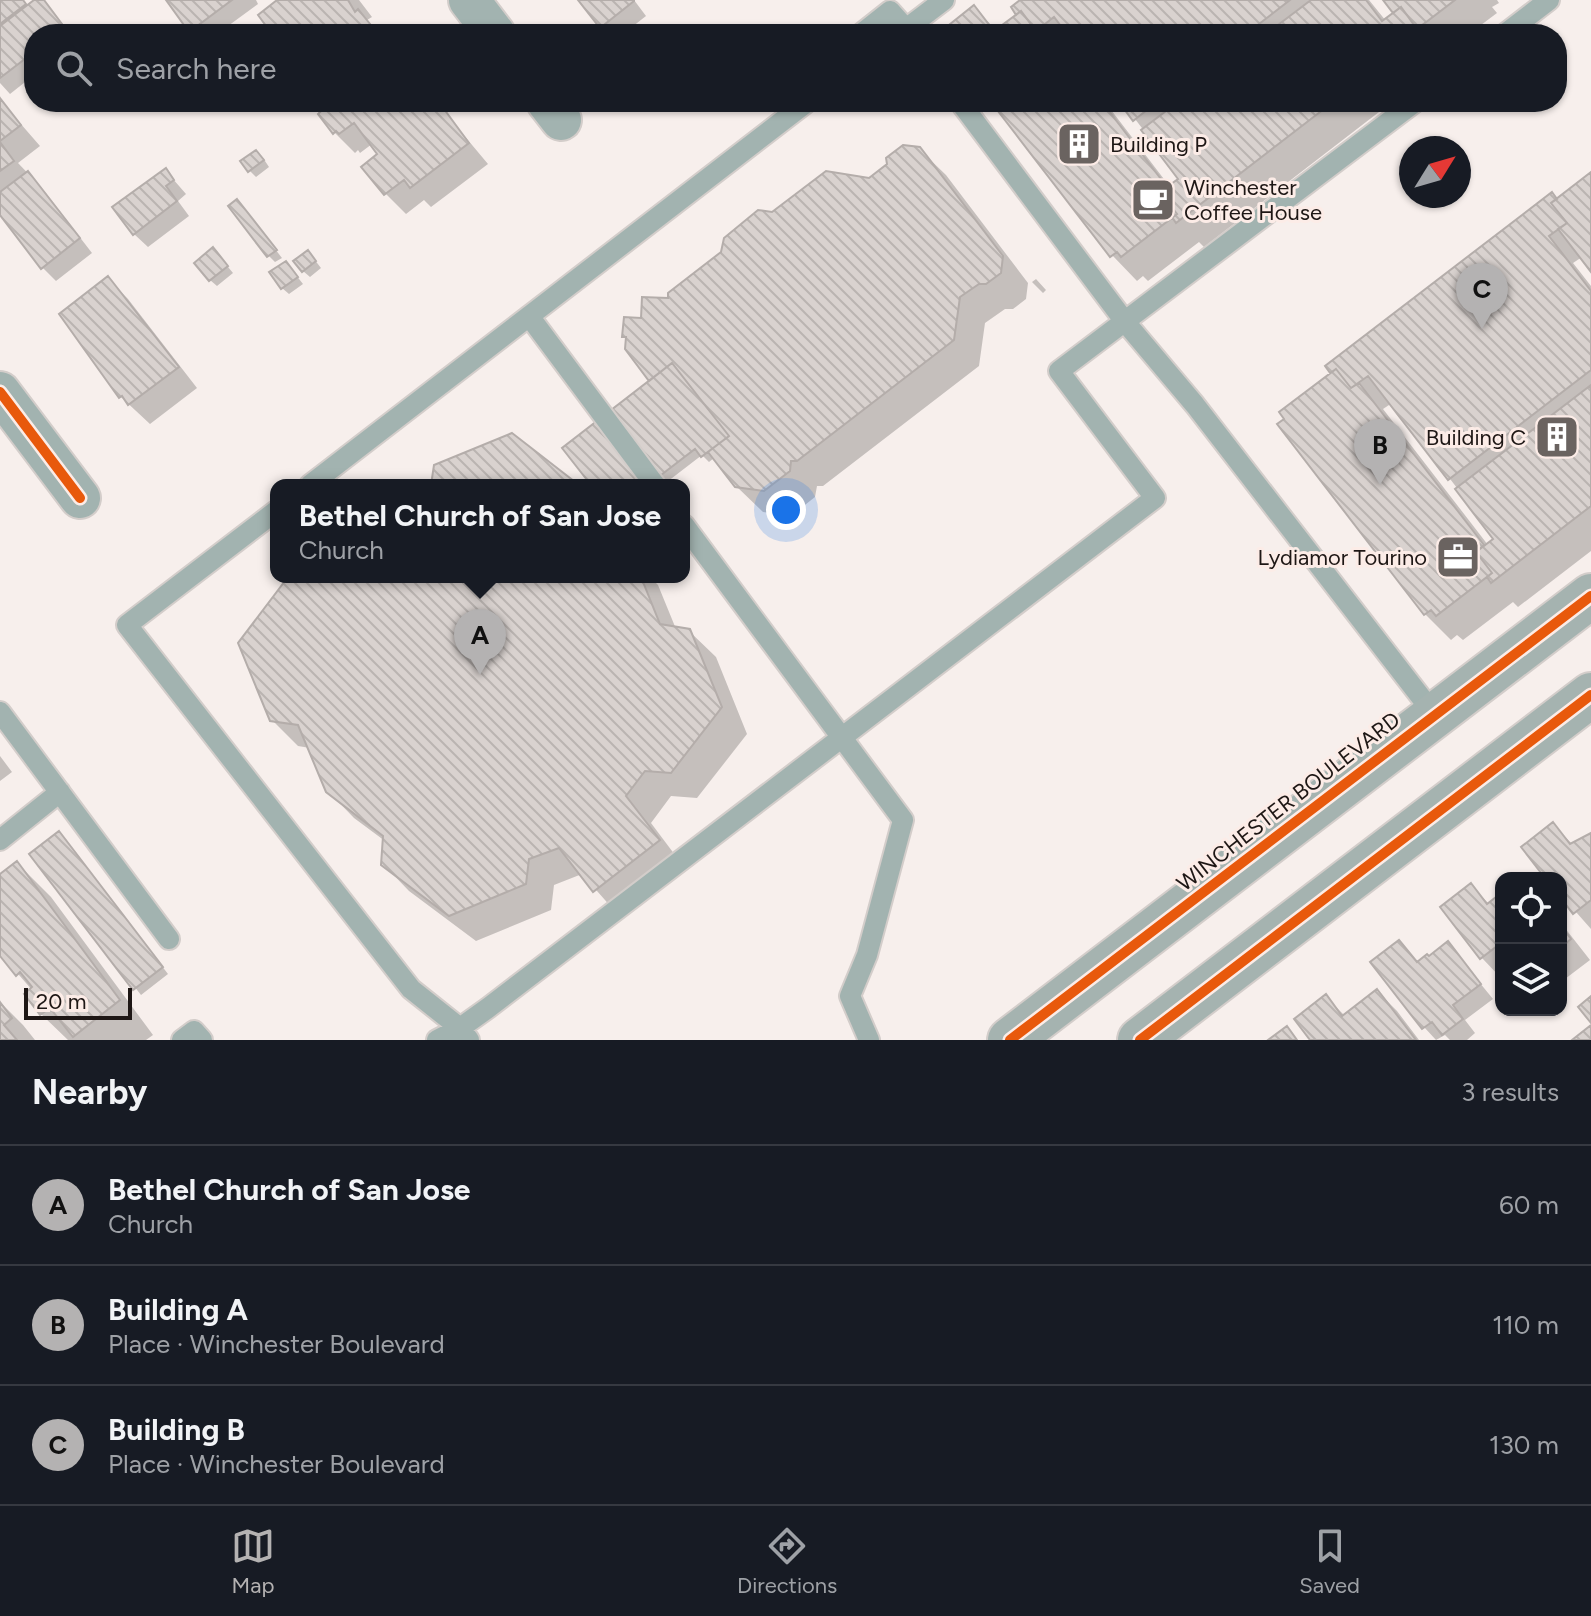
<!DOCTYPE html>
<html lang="en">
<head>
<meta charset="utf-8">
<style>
	body { margin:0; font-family:Figtree,sans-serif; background:#20242c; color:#f1f3f6 }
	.controls { position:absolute; right:24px; bottom:24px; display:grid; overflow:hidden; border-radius:16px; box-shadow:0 2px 6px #0004 }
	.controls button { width:72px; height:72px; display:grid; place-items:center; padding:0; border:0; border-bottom:2px solid #363941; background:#171b24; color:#f1f3f6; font:40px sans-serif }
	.compass { position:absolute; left:1399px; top:136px; width:72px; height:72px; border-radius:50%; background:#171b24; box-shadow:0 2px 6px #0004; rotate:53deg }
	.scale { position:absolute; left:24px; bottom:20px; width:108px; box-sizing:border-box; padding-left:8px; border:4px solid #1e1715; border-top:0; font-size:22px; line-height:28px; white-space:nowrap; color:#1e1715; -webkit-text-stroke:6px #fcece7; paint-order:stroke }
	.you { position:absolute; left:786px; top:510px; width:28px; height:28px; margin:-20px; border:6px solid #fff; border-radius:50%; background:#1a73e8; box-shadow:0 0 0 12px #1a73e833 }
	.badge { display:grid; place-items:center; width:52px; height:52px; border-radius:50%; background:#b4b2b2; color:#111; font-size:26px; font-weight:700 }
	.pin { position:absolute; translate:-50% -66px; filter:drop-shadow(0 2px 4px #0008) }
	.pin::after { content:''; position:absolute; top:42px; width:28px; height:24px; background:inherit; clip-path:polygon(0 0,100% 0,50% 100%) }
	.popup { position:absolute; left:270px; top:479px; width:420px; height:104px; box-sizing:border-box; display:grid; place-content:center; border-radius:16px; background:#171b24; filter:drop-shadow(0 2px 6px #0005); font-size:26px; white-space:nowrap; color:#9ea1a6 }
	.popup b { font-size:30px; color:#f1f3f6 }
	.popup::after { content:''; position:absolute; left:50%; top:100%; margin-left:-16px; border:16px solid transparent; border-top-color:#171b24 }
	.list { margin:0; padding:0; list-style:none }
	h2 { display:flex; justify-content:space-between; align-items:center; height:104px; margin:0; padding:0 32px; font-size:34px }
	h2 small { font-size:26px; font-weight:400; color:#9ea1a6 }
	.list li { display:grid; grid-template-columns:52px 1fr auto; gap:24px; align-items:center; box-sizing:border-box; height:120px; padding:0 32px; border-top:2px solid #363941 }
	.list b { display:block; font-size:30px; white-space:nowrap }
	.list p { margin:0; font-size:26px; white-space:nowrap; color:#9ea1a6 }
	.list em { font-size:26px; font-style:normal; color:#9ea1a6 }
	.icon { flex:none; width:44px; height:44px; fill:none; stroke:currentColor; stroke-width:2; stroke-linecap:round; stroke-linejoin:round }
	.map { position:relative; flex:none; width:1591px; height:1040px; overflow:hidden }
	.search { position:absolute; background:#171b24; box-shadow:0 2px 6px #0004; left:24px; right:24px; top:24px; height:88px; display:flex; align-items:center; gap:20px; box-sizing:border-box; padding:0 28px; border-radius:32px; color:#9ea1a6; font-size:30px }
	.sheet { height:464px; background:#171b24 }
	nav { display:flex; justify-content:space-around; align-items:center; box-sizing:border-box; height:112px; border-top:2px solid #363941; background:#171b24; font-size:22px; color:#9ea1a6 }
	nav a { display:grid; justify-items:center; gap:4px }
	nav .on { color:#b4b2b2 }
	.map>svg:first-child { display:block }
</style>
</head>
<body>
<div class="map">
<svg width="1591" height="1040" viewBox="0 0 1591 1040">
	<defs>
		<pattern id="building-back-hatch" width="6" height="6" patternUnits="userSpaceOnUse" patternTransform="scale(2)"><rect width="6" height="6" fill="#d9d2cf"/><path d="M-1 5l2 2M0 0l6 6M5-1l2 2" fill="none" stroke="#bab4b1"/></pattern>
	</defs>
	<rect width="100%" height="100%" fill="#f7efec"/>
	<path fill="#0003" fill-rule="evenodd" d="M0 0H22L28 8 42 0 71 34H34V75L10 94 0 83Z
		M169 0H256L258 4 217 34H195Z
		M281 0H359L372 17 367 20 380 34H274Z
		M580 0H634L646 16 623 34H609Z
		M1023 0H1369L1386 21 1396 13 1385 0H1497L1499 3 1492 7 1497 13 1469 34H959L974 8 997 31 1019 15Z
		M0 100 40 146 18 163 41 187 92 253 56 281 42 267 0 212Z
		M331 102H436L488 164 431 207 424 200 406 214 386 194 380 154 372 144 360 153 358 150 355 153 334 132Z
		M994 102H1105L1170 187 1181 179 1122 102H1392L1204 247 1199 242 1148 281 1143 276 1137 281 1112 255Z
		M919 149 946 175 1028 283 1026 299 1013 309H1005L985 323 979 366 823 486H817L815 497 791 516 763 512 736 486 714 458 709 462 702 455 663 485H593L652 381 624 336 772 214 870 180Z
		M263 158 269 167 256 177 249 170Z
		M166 171 186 194 178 201 189 216 148 247 134 234Z
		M1591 175V269L1582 257 1573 263 1591 286V551L1518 607 1513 602 1463 640 1457 635 1451 640 1425 614 1333 374 1327 367ZM1392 403 1496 539 1488 545 1383 409Z
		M230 206 243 208 282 258 275 262 269 256Z
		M219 256 233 273 217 286 210 280Z
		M314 259 321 268 310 277 303 271Z
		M292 270 303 284 289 294 282 288Z
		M108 279 128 299 197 388 150 424 121 397 61 314Z
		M1036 279 1046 290 1043 293 1032 282Z
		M322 577H650L658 585 676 629 689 631 716 657 747 734 697 798 671 796 651 823 684 867 620 917 582 874 554 885 551 910 476 941 409 891 383 864 385 841 354 818 328 791 310 748 298 746 272 720Z
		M0 756 12 772 0 781Z
		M1553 824 1573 845 1591 836V929L1561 895V878H1548Z
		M65 840 168 974 141 995 32 855Z
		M17 863 51 897 153 1035 146 1040H68L41 1014 32 990 0 953V876Z
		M1471 885 1489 904 1501 895V978L1482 958 1442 907Z
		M1561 923 1590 960 1561 982Z
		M1399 942 1418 963 1429 958 1448 944 1493 999 1465 1020 1475 1033 1467 1040H1450L1445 1035 1436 1040 1424 1027Z
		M1377 991 1397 1011 1419 1040H1313L1326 997 1345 1016Z
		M0 1002 23 1025 35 1040H0Z"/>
	<path fill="url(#building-back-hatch)" stroke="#b4adaa" stroke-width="2" d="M0 0H23L26 4 0 24Z
		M34 0H44L65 28 57 34H34V52L0 78V26Z
		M166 0H232L189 32Z
		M277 0H348L355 12 358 9 378 34H272L258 15Z
		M578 0H634V1L600 28Z
		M1020 0H1290L1246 34H1067L1054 17 1036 31 1021 11 1016 15 1011 7Z
		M1311 0H1366L1382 21 1401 7 1417 29 1422 25 1426 31 1421 34H1266Z
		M1383 0H1455L1417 29 1401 7 1393 13Z
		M974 5 994 31 1021 11 1036 31 1043 26 1049 34H956L949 25Z
		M0 98 21 125 0 141Z
		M328 102H436L439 107 441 105 469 143 410 188 404 180 384 195 361 167 377 154 354 123 339 134 336 131 333 134 318 114 321 111 319 108Z
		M991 102H1102L1167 187 1160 192 1177 214 1121 257 1117 252 1110 257Z
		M1119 102H1157L1133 121Z
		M1178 102H1333L1176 223 1172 217 1177 214 1160 192 1178 179 1141 130Z
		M0 142 14 161 0 171Z
		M903 145 920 147 1003 256 1001 273 986 284H979L960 297 954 340 797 461H791L790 471 764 491 735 487 708 452 729 436 672 363 649 381 625 349 626 337H622L624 317 641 318 642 297 668 298V293L721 252 724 238 758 210 772 212 826 171 869 178 887 164 886 158Z
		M256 150 264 160 248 172 240 161Z
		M166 168 174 180 166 186 177 201 133 235 112 207Z
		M28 171 80 238 41 269 0 215V192Z
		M1591 172V272L1558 229 1567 223 1551 203Z
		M1552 192 1557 199 1551 203 1567 223 1549 236 1591 291V370L1448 480 1368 376 1351 388 1336 369 1330 373 1325 366Z
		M237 199 277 250 267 257 228 206Z
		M213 247 228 266 209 281 194 263Z
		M308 250 316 261 302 272 293 261Z
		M286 261 298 277 281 289 269 272Z
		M108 276 179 367 128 405 122 396 119 398 59 314Z
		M672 363 729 436 701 457 695 449 648 485H591L562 448Z
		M1336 369 1351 388 1359 383 1484 545 1476 552 1492 573 1436 616 1431 610 1424 615 1277 424 1284 419 1279 412Z
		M1591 385V506L1491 583 1487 577 1492 573 1476 552 1493 539 1455 489Z
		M512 433 579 485H431L434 465Z
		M288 577H641L660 624 690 629 722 707 671 773 645 771 626 796 660 840 593 892 559 848 529 859 526 884 449 916 381 865 383 836 326 792 298 725 270 721 238 643Z
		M1553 822 1570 844 1591 833V900L1573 914 1561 898V878H1545L1521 847Z
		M59 831 163 967 133 990 29 854Z
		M17 861 120 1000 73 1037 50 1008 40 1015 24 994 32 987 20 972 16 976 0 956V874Z
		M1471 883 1487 904 1501 893V943L1480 959 1440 907Z
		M1561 926 1571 939 1561 947Z
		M1399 940 1417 962 1427 954 1429 956 1448 941 1481 984 1453 1005 1463 1019 1442 1035 1432 1022 1422 1029 1370 962Z
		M1377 989 1416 1040H1310L1294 1019 1326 994 1342 1016Z
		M1591 996V1023L1578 1007Z
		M0 1002 12 1018 4 1025 17 1040H0Z
		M1591 1025V1040H1572Z
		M1287 1026 1297 1040H1268Z"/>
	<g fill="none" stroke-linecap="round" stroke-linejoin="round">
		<g stroke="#d3cdca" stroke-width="24">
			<path id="service" d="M861 34 890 11 906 29 944 0
				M1505 34 1549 0
				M960 102 1126 323 1195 405 1434 714
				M529 316 655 485
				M310 485 807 102
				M276 511 127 625 411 989 460 1028 469 1040
				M684 525 903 820 867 955 850 996 869 1040
				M0 712 169 939
				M0 840 60 792
				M182 1040 194 1031 202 1040
				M437 1040 460 1028 488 1008 1155 498 1059 371 1415 102"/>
		</g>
		<g stroke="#d3cdca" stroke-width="44">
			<path id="minor" d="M469 0 495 34
				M547 102 561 120
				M0 392 80 498"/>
		</g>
		<g stroke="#d3cdca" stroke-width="48">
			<path id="primary" d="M1010 1040 1591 596
				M1140 1040 1591 695"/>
		</g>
		<use href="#service" stroke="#a2b3b0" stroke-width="20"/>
		<use href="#minor" stroke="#a2b3b0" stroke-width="40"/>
		<use href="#primary" stroke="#a5b3b0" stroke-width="44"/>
		<g stroke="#fcece7" stroke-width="15">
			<path id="cycleway" d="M0 392 80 498
				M1010 1040 1591 596
				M1140 1040 1591 695"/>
		</g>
		<use href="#cycleway" stroke="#e8590c" stroke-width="10"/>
	</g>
	<defs>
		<g id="building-square" transform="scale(2.3)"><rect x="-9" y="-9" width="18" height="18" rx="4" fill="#6a6360" stroke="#fcece7"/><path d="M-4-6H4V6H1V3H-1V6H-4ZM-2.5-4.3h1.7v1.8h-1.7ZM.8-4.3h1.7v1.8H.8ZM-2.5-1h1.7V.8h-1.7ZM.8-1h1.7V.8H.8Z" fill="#fff"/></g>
		<g id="cafe-square" transform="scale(2.3)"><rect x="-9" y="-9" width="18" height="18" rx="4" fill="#6a6360" stroke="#fcece7"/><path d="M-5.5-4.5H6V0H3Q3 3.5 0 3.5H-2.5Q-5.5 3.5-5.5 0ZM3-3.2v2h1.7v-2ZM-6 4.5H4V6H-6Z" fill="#fff"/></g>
		<g id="office-square" transform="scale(2.3)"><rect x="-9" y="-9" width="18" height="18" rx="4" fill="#6a6360" stroke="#fcece7"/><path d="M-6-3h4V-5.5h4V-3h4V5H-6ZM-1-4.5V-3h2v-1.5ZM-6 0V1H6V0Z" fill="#fff"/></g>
	</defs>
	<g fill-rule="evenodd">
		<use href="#building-square" x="1079" y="144"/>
		<use href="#cafe-square" x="1153" y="200"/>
		<use href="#building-square" x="1557" y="437"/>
		<use href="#office-square" x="1458" y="557"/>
	</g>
	<g text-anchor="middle" stroke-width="6" stroke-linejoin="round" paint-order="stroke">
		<g font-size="22" fill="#1e1715" stroke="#fcece7" text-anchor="start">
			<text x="1110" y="152">Building P</text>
			<text x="1184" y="195">Winchester<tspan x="1184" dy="25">Coffee House</tspan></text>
			<text x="1526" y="445" text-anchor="end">Building C</text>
			<text x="1427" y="565" text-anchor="end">Lydiamor Tourino</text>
		</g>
		<g font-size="22" fill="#1e1715" stroke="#fcece7">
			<text transform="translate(1288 801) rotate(-38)" y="8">WINCHESTER BOULEVARD</text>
		</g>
	</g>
</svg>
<div class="controls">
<button><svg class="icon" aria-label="locate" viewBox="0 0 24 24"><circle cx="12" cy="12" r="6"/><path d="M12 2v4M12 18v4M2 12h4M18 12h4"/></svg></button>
<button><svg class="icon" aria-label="layers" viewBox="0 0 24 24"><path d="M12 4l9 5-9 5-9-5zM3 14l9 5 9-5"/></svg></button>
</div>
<svg class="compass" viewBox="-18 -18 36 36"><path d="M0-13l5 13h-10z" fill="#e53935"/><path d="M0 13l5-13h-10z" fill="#9ea1a6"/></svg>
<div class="scale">20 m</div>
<div class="you"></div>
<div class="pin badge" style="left:480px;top:675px">A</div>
<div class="popup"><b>Bethel Church of San Jose</b>Church</div>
<div class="pin badge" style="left:1380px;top:485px">B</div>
<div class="pin badge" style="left:1482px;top:329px">C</div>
<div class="search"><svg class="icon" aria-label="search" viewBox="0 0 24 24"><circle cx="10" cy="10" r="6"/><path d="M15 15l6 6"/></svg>Search here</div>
</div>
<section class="sheet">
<h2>Nearby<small>3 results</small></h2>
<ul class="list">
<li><span class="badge">A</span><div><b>Bethel Church of San Jose</b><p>Church</p></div><em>60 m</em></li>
<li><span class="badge">B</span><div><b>Building A</b><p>Place · Winchester Boulevard</p></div><em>110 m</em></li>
<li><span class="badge">C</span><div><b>Building B</b><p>Place · Winchester Boulevard</p></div><em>130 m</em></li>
</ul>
</section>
<nav>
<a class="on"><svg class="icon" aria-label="map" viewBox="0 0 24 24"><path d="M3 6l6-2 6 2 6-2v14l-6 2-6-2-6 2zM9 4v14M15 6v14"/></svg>Map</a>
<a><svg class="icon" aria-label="directions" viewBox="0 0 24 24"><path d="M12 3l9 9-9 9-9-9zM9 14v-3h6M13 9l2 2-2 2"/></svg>Directions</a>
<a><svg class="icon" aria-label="saved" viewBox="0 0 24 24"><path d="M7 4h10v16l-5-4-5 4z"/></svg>Saved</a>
</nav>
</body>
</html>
